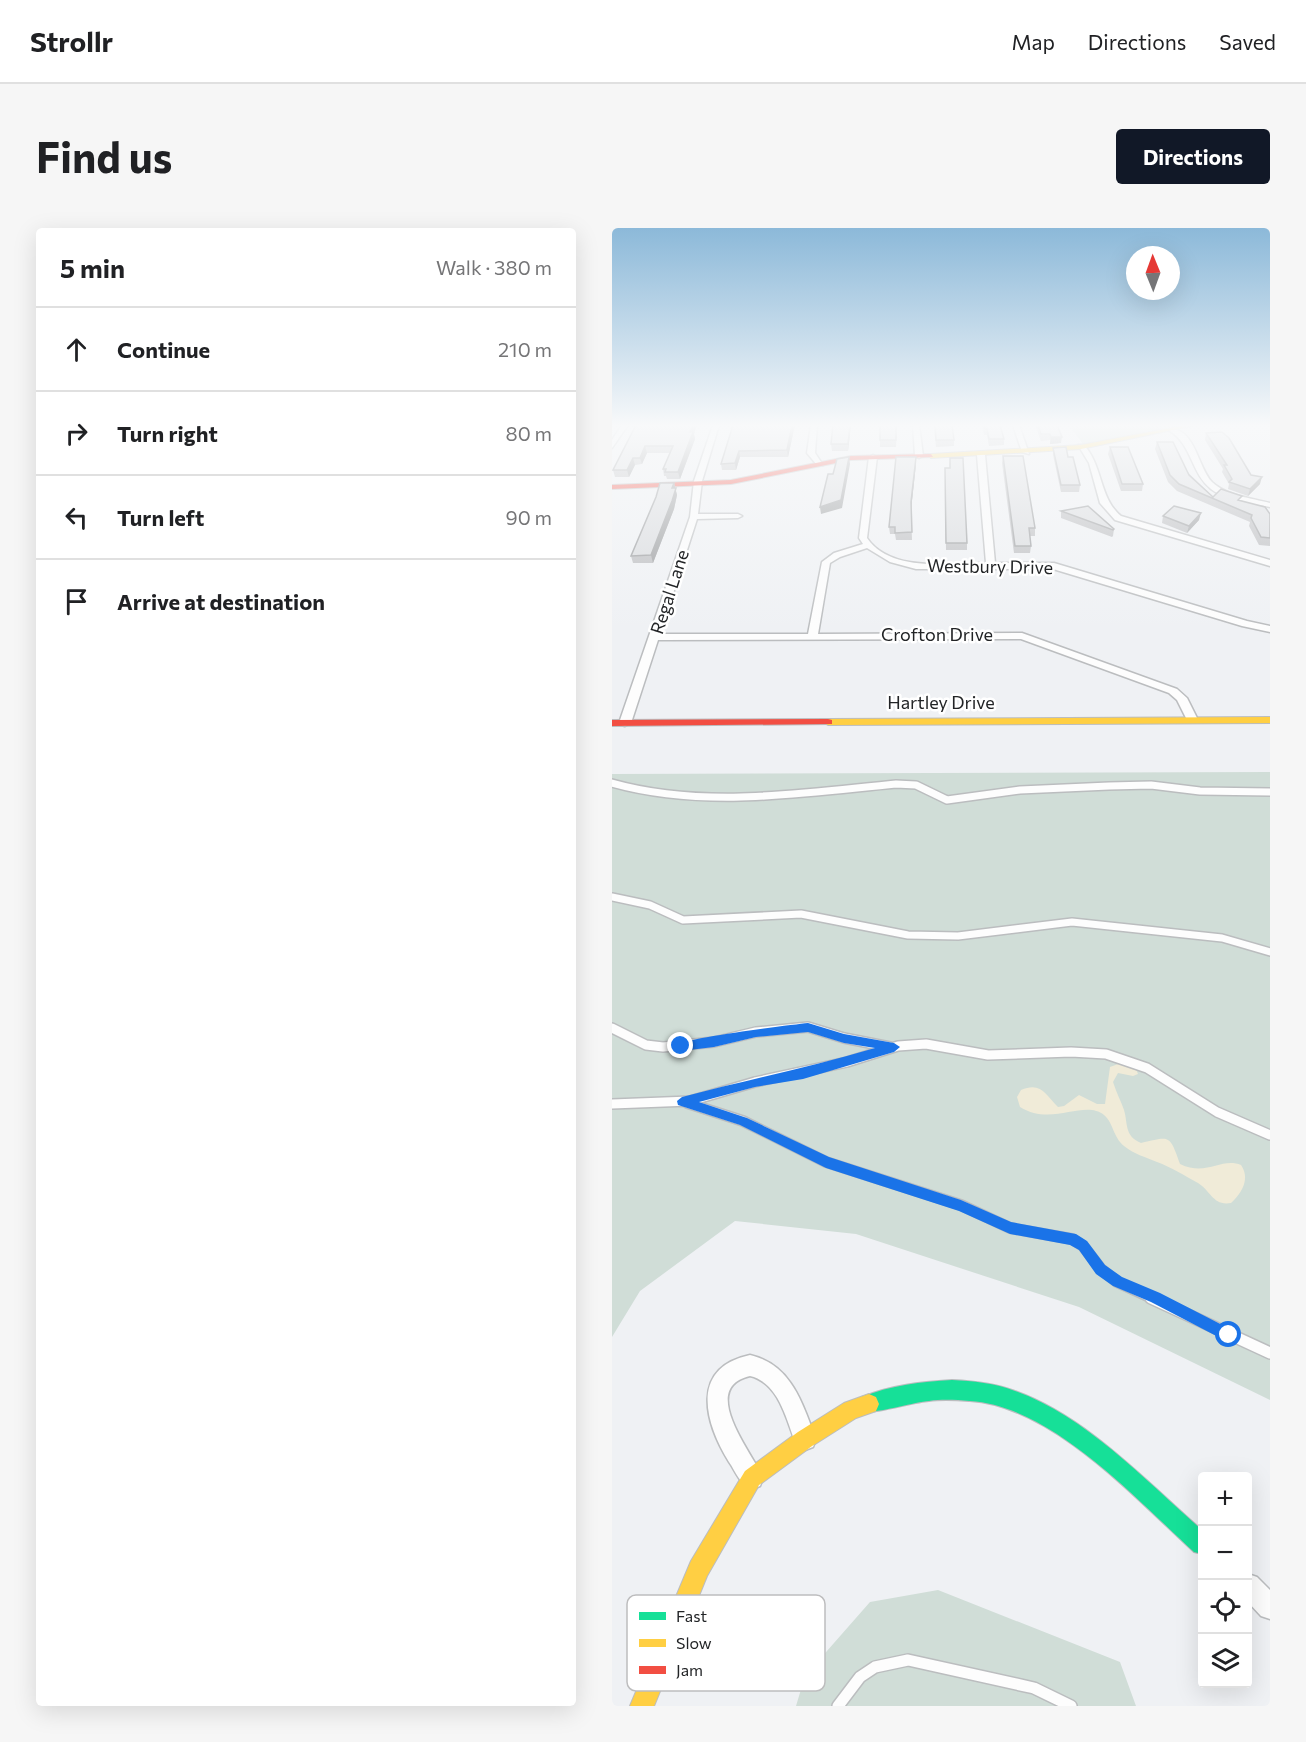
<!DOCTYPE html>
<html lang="en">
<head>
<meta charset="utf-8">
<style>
	body { margin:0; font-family:Commissioner,sans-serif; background:#f6f6f6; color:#202124 }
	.controls { position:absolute; right:18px; bottom:18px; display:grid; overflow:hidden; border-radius:6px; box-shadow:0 6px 24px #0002 }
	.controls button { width:54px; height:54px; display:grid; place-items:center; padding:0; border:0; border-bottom:2px solid #e0e0e0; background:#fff; color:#202124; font:30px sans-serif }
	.compass { position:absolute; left:514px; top:18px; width:54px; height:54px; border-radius:50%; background:#fff; box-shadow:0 6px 24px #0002; rotate:359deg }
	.stop { position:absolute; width:18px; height:18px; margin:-14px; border:4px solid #1a73e8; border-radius:50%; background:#fff }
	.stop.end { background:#1a73e8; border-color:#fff; box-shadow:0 2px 6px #0008 }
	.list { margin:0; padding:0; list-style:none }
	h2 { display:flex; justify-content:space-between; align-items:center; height:78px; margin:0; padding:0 24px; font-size:26px }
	h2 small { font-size:20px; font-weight:400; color:#757577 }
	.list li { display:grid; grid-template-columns:39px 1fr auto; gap:18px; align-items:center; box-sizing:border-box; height:84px; padding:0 24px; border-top:2px solid #e0e0e0 }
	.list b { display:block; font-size:22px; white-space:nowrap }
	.list em { font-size:20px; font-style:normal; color:#757577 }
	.icon { flex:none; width:33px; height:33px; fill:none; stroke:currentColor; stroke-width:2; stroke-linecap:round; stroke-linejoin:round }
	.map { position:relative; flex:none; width:658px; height:1478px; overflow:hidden; border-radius:6px }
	header { display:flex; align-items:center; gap:36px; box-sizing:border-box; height:84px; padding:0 30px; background:#fff; border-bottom:2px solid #e0e0e0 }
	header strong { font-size:28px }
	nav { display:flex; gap:33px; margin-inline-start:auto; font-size:21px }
	.intro { display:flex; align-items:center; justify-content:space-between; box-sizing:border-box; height:144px; padding:0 36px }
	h1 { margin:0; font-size:42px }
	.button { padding:15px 27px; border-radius:6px; background:#111827; color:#fff; font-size:21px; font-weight:700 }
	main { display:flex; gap:36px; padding:0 36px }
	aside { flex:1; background:#fff; border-radius:6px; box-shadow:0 6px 24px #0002 }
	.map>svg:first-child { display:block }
</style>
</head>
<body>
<header>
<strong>Strollr</strong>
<nav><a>Map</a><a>Directions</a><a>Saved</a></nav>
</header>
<div class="intro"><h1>Find us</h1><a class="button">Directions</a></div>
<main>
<aside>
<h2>5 min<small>Walk · 380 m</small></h2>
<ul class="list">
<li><svg class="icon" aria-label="ahead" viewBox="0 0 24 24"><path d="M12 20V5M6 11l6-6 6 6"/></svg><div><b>Continue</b></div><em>210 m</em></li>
<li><svg class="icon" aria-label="right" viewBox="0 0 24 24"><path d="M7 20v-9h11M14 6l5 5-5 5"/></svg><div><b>Turn right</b></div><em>80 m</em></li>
<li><svg class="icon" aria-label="left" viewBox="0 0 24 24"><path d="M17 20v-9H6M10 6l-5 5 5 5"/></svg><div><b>Turn left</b></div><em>90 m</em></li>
<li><svg class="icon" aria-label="arrive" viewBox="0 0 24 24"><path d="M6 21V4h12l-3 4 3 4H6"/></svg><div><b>Arrive at destination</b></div></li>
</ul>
</aside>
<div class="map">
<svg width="658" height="1478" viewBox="0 0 658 1478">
	<rect width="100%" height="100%" fill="#eff1f4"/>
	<path fill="#d0ddd7" d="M457 197H567L471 216Z
		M658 544V1172L467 1079 244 1006 123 993 28 1063 0 1109V546Z
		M326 1362 508 1434 524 1478H184L193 1448 258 1374Z"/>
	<path fill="#f0ebd8" d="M509 835 524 841 526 846 521 848 506 845 501 854C504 864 509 873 512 882 516 895 512 908 529 915 558 909 557 905 568 936 595 949 609 929 629 937 638 950 631 964 619 975 601 978 599 963 586 955 573 948 559 939 545 934 533 929 522 926 512 918 501 909 501 894 492 887 472 871 440 899 408 879L405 869 409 862C429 853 434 867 446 879L452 878 467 867 485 876H493L498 839Z"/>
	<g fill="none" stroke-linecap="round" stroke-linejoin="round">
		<g stroke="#bbbdbf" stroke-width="10">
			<path id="lane-far2" d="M0 555C93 581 190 565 284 556L304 557 335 572 408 562 497 558 539 557 588 563 658 564
				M0 669 38 677 71 692 189 686 296 707 346 708 460 694 610 710 658 724"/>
		</g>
		<g stroke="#bbbdbf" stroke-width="12">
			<path id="lane-far1" d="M0 800 34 817 51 819 102 814 144 804 196 799 232 810 278 819
				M75 875 131 893 214 934 349 977 398 1000 460 1011 471 1018 489 1041 505 1054 542 1071
				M0 876 78 873 143 854 235 834 286 818 314 816 376 827 459 824 494 826 535 840 605 884 658 907"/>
		</g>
		<g stroke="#bbbdbf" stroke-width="14">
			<path id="lane" d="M539 1070 658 1125
				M226 1478 248 1449 263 1439 296 1432 422 1460 459 1478"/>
		</g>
		<g stroke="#bbbdbf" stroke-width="3">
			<path id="street" d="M10 197H16L0 220V212Z
				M101 197H107L90 253 86 286H126L130 288 126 290 85 291 48 406H196L210 334 222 325 251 316 247 310 257 229 261 227 265 229 255 310C279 345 338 335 374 335L365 227 369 225 373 227 383 335H442L635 393 658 398V404L630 398 441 341H304L278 334 255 320 228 329 218 335 206 406 410 405 565 461 575 470 586 492 584 494H576L565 472 557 465 409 411 46 412 19 495 13 498 9 497 7 495 78 289 82 253Z
				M199 197H205L203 225 211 237H205L195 225Z
				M301 197H307L311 228 307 230 303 228Z
				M401 197H407L417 226 410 224Z
				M558 201C583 200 586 240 600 254 615 268 639 270 658 275V279C639 275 615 273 599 261 579 245 580 217 558 203Z
				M466 217H472C491 238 487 270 509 288L658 332V338L503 292 488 275 477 235Z
				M138 1127C180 1137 190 1175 204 1211L201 1219 193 1222 185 1219C175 1194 168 1155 138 1148 85 1160 142 1227 151 1250L148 1258 140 1261C128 1257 124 1244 117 1234 93 1195 77 1140 138 1127Z
				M636 1346 645 1349 658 1362V1391L649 1388 636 1374Z"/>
		</g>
		<g stroke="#bbbdbf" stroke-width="2">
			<path id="fast" d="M340 1152C361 1153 383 1155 403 1163 474 1188 535 1254 590 1302V1326L582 1324C524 1271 440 1178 358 1173 344 1172 331 1171 317 1173 301 1174 261 1187 250 1183L247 1176 250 1169C279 1157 309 1154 340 1152Z"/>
		</g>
		<g stroke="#bbbdbf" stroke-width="2">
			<path id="slow" d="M574 197H584L469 221 319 230 316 228 319 226 469 217Z
				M658 489V495L216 497 211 494 216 491Z
				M257 1166 264 1169 267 1176 264 1183 244 1190 200 1218 147 1257 95 1348 42 1478H18L79 1333 133 1243 186 1204 232 1175Z"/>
		</g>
		<g stroke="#bbbdbf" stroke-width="2">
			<path id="jam" d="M319 226 321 229 239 232 119 256 0 261V257L119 252 239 228Z
				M216 491 220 492V496L0 498V492Z"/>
		</g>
		<path stroke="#dadbdc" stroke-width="1.5" stroke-dasharray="2 1.5" stroke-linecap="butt" d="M503 197 509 200"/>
		<use href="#lane-far2" stroke="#fdfdfd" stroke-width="7"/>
		<use href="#lane-far1" stroke="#fdfdfd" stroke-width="9"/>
		<use href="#lane" stroke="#fdfdfd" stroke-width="11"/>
		<use href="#street" fill="#fdfdfd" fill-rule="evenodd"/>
		<use href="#fast" fill="#16e098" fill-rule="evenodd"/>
		<use href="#slow" fill="#ffcf43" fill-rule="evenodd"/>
		<use href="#jam" fill="#f24e42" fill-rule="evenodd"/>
	</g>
	<path fill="#babbbe" d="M24 197H84V200L82 206 83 211 68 251H55L54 248H52L51 241 58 225H35L30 236 23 237 17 249H3L1 242Z
		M121 197H183L176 229H128L124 242H110L109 236Z
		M239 197 236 223H220L219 216Z
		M268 197H285L284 219H268Z
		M322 197 342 212V218L324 219Z
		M370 197H388L392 211V217L377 218 375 207H372Z
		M423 197H445L449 215 438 216V212L429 213Z
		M594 205 639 247 648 256 636 268 616 261 617 256 610 244 611 241 593 212Z
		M545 214 601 269 629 273 658 286V318L647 317 637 298 638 294 565 263 556 254 543 221Z
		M498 219 531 256 530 263H509L496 226Z
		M441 220 456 229 468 257 467 264H449L441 227Z
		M391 228 423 300V308H418L419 318 418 325H402L390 235Z
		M304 236 299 282 300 312H284L283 306H278L277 299Z
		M333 240 355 315V322H334Z
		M62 255 65 267 62 281 41 335H21L19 328Z
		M449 283 502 301 501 308 500 309 449 290Z
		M551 288 587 292 575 305 550 295Z"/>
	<path fill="#97999b" d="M82 197H84V200L82 206 83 211 68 251 66 244Z
		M180 197H183L176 229 175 222Z
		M238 197H239L236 223V216Z
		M439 209H450L449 215 438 216Z
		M33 218 35 225 30 236 28 230Z
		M127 223 128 229 124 242 123 235Z
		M237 229 238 236 230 280 209 286 208 279Z
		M304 229V236L299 282V274Z
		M21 230 23 237 17 249 15 242Z
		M650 249 648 256 636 268 638 261Z
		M62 255 65 267 62 281 41 335 39 327Z
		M589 285 587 292 575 305 577 298Z"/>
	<path fill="#d8dadd" stroke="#97999b" stroke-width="1.5" d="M24 197H82L78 204H81L66 244H53L54 241H51L61 218H33L28 230H21L15 242H1Z
		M121 197H180L175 222 127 223 123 235 109 236Z
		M221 197H238L236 216H219Z
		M268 197H284V212H268Z
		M323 197H340L342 212H324Z
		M372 197H388L392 211H377L375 201H373Z
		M426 197H445L450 209H439L438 206H429Z
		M610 204 617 210 639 247 650 249 638 261 617 254 620 251 612 237H615L594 205Z
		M545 214H561L577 247 601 269 609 261 630 268 626 272 653 279 658 286V310L649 309 639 290 640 287 567 256 558 247Z
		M454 219 456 229H461L468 257H449L441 220Z
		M498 219H516L531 256H510Z
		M391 228H411L423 300H417L419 318H403Z
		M237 229 229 272 208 279 216 246H221L225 231Z
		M284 229H304L299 274 300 304 283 305V299H277Z
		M338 230H351L355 315H334L333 240H338Z
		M48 255H62L60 260H64L60 273 39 327 19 328 44 269Z
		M476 278 502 301 501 302 449 283Z
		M562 278 589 285 577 298 551 288Z"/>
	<linearGradient id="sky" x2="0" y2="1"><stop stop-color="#8cb9d9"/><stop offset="0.49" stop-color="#f8f9fa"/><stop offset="1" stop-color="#f8f9fa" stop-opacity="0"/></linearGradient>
	<rect width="658" height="403" fill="url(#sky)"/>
	<path fill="#1a73e8" d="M196 795 232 806 282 815 288 819 282 824 191 851 143 859 87 874 135 890 217 929 349 972 399 994 464 1006 475 1013 493 1037 510 1049 548 1065 622 1103V1112H612L539 1074 501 1058 484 1046 467 1022 458 1017 398 1006 347 983 214 940 128 897 66 877 65 873 70 869C135 852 199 839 263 820L232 815 196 804 144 809 102 819 69 823 63 818C69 810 178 797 196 795Z"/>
	<g text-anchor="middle" stroke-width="5" stroke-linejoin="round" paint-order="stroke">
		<g font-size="18" fill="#222426" stroke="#fff">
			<text transform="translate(378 339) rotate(1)" y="6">Westbury Drive</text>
			<text transform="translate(58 364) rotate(-72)" y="6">Regal Lane</text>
			<text x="325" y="413">Crofton Drive</text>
			<text x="329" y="481">Hartley Drive</text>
		</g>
	</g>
	<rect x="15" y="1367" width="198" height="96" rx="9" fill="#fff" stroke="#bdbdbe" stroke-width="1.5"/>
	<rect x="27" y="1384" width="27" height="8" fill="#16e098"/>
	<rect x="27" y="1411" width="27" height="8" fill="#ffcf43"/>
	<rect x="27" y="1438" width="27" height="8" fill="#f24e42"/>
	<g font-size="16" fill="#222426">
		<text x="64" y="1394">Fast</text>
		<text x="64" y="1421">Slow</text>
		<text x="64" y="1448">Jam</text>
	</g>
</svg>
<div class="controls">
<button>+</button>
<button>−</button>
<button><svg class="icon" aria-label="locate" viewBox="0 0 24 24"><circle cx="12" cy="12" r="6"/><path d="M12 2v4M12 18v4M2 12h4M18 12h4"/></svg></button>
<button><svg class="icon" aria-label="layers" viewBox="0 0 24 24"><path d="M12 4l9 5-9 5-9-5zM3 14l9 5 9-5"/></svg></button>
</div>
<svg class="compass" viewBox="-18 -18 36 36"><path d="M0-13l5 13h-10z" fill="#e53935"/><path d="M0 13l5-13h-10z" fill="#757577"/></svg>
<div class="stop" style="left:617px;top:1107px"></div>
<div class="stop end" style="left:69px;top:818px"></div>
</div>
</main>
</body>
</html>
